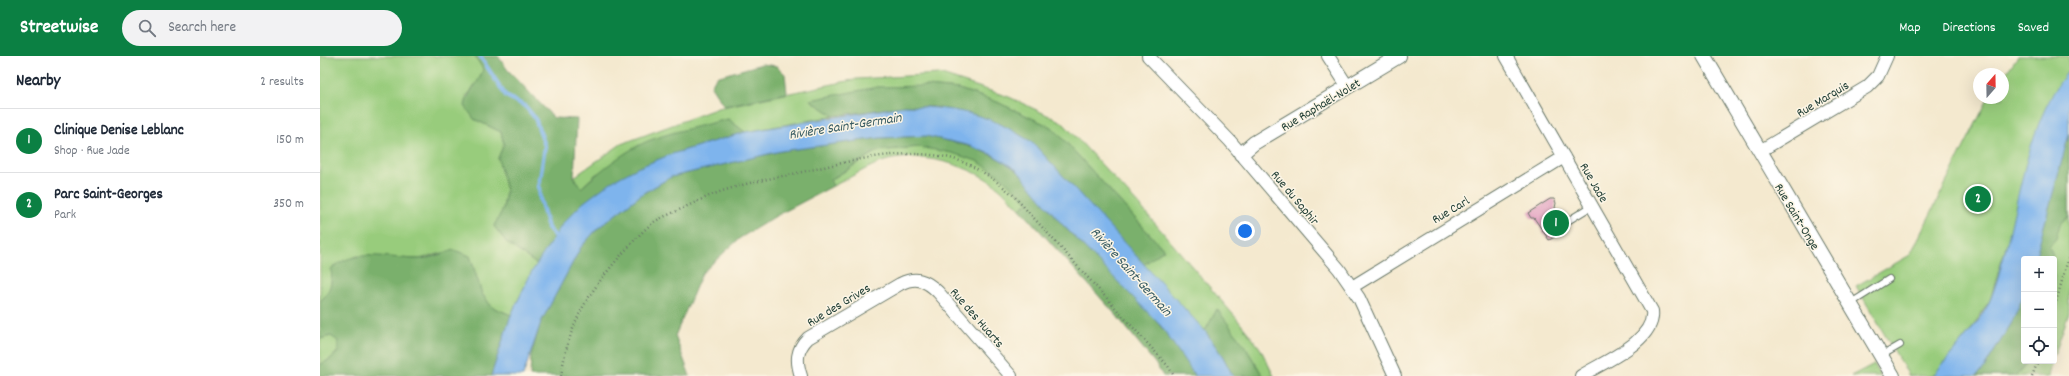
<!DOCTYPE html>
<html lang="en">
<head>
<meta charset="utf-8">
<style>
	body { margin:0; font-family:Dekko,sans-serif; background:#f2f2f3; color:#1f2937 }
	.controls { position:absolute; right:12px; bottom:12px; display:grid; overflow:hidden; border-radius:4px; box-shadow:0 4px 16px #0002 }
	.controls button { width:36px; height:36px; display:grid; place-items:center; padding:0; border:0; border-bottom:1px solid #e0e1e3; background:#fff; color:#1f2937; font:20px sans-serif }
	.compass { position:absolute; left:1653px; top:12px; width:36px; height:36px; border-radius:50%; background:#fff; box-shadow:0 4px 16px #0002; rotate:20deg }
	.you { position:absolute; left:925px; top:175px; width:14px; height:14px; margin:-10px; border:3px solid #fff; border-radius:50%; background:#1a73e8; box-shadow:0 0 0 6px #1a73e833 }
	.badge { display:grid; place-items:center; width:26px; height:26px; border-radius:50%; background:#0b8043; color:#fff; font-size:13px; font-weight:700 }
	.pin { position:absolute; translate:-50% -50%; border:2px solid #fff; box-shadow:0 1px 4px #0006 }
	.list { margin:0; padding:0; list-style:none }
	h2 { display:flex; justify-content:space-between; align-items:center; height:52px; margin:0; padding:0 16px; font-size:17px }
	h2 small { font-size:13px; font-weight:400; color:#747a83 }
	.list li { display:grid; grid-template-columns:26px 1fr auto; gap:12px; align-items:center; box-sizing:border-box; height:64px; padding:0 16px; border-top:1px solid #e0e1e3 }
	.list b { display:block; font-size:15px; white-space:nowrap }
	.list p { margin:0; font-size:13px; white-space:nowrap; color:#747a83 }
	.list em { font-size:13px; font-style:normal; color:#747a83 }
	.icon { flex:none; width:22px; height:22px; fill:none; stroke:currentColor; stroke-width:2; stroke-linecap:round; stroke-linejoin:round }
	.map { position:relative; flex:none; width:1749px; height:320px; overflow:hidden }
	header { display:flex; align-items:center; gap:24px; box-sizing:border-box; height:56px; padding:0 20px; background:#0b8043; color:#fff }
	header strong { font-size:19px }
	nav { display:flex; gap:22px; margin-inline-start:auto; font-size:14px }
	.search { width:280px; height:36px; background:#f2f2f3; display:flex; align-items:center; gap:10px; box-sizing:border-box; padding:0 14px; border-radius:22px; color:#747a83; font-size:15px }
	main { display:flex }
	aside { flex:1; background:#fff }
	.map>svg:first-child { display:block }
</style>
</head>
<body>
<header>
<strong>Streetwise</strong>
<div class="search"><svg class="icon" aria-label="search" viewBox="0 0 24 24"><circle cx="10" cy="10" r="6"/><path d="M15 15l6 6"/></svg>Search here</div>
<nav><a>Map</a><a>Directions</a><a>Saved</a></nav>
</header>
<main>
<aside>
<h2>Nearby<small>2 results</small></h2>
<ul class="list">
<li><span class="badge">1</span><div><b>Clinique Denise Leblanc</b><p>Shop · Rue Jade</p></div><em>150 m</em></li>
<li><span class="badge">2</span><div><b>Parc Saint-Georges</b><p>Park</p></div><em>350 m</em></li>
</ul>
</aside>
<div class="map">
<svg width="1749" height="320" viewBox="0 0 1749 320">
	<rect width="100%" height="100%" fill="#fcf5e5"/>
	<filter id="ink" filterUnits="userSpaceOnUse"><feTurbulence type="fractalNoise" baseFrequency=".025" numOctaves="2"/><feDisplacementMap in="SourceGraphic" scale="8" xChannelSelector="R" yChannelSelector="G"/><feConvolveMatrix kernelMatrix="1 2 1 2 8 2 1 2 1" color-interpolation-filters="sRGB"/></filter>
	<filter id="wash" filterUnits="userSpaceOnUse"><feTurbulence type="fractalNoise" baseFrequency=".012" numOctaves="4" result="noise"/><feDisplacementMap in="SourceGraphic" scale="16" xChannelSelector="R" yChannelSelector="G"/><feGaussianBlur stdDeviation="0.9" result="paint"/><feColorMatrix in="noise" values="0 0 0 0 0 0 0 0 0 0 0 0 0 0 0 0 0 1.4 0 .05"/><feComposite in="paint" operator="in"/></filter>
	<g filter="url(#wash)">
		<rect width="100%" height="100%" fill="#f4e9cf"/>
		<path fill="#98cc7c" stroke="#5c8458" d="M0 0H155L163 13 161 22 146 41 154 63 181 76 184 88 178 102 186 135 183 153 174 170 187 187 218 209 211 217 191 259 172 251 162 238 150 200 134 194 99 203 37 200 11 213C13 226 10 237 0 245Z
			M1698 0H1749V14L1688 184 1670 244 1649 277 1613 320H1589L1536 230 1590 199 1668 43 1683 42V21Z
			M619 18 689 41 742 66 821 151 917 263 940 292 954 320H943L924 289 897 254 885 275 823 209 844 194 733 72 677 46 639 33 607 30 491 44 514 60 425 76 408 63 276 118 261 132 254 121 301 88 398 52 537 23Z
			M1749 78V257L1734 300V203H1715Z
			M599 91C618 94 640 96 657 105 677 114 693 132 709 146L700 153C691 144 682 133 671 126 644 108 601 96 568 104 552 108 528 123 513 130L509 125 557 95Z
			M1704 238V305H1732L1728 320H1656L1662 315 1691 268Z
			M11 280 18 284V295L10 303 0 309V283Z
			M1554 308 1561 320H1531Z"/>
		<path fill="#7ab06c" stroke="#4c7650" d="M155 0H178L187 13 234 62 257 63 254 121 261 132C280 115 304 95 328 85 354 75 381 70 408 63L425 76 352 98 228 193 218 209 187 187 174 170 183 153 186 135 178 102 184 88 181 76 154 63 145 50C147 35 160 27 163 13Z
			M442 8 457 10 465 18 467 37 404 50 391 30 396 21Z
			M607 30 639 33 677 46 733 72 844 194 823 209 712 86 680 68 655 59 614 51 584 50 514 60 490 44 557 31Z
			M1749 78V161L1740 168 1736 183 1729 190 1733 199 1730 203H1715Z
			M606 80C638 87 669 93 696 114 710 125 728 153 741 167 787 217 842 260 875 320H843L835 307 797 260 700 153 708 146 680 120 657 105 632 97 599 91 557 95 510 124 513 130 456 160 420 182 382 217 355 280 370 320H210L211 299 221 266 261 191 278 172 322 138 351 121 461 95 560 82Z
			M134 194 150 200 162 238 172 251 191 259 171 320H0V309L10 303 18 296V285L11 280 0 283V245C10 237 13 226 11 213 35 191 68 203 98 203 109 203 123 197 134 194Z
			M1704 238V305H1709L1695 320H1656L1662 315 1691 268Z
			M897 253 924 289 943 320H913L903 301 885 275Z"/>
		<path fill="#7eb4ed" stroke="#4e7890" d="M1749 14V78L1715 203H1704V238L1691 268 1662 315 1655 320H1613C1631 297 1660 269 1671 242 1698 170 1700 74 1749 14Z
			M584 50C616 51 650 54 680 68 691 73 701 80 712 86L885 275 903 301 913 320H875L841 270 741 167 697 114 673 99 647 89 606 80 560 82 461 95 351 121 322 138 278 172 261 191 221 266 203 320H171L191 259 211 217 243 167 264 146 291 126 317 112 352 98 425 76Z"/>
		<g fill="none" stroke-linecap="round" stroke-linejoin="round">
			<path stroke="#7eb4ed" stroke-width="4" d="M160 0 186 40 205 50 215 62 225 90 219 130 220 143 228 172 238 183"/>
		</g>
		<g id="blocks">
			<path fill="#de93bb" d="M1230 143H1234L1236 147 1235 152 1242 162 1239 164 1246 175 1229 184 1214 162H1211L1208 157Z"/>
		</g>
	</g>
	<g filter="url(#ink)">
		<use href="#blocks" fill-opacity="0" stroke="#6a796a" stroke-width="1"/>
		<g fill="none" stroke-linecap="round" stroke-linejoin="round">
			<g stroke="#6a796a" stroke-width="8">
				<path id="service" d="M1246 166 1272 150
					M1531 247 1569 223
					M1561 300 1580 289"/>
			</g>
			<g stroke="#6a796a" stroke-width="14">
				<path id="minor" d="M828 0 910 85 1019 213 1039 242 1075 320
					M1008 0 1028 31
					M1186 0 1332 255C1336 285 1283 306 1261 320
					M1440 95 1547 31 1558 20 1567 0
					M1032 231 1244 101
					M481 320C476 305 476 294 488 282L580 228C596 220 606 224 618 236L691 320"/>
			</g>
			<g stroke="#6a796a" stroke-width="16">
				<path id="tertiary" d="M1384 0 1573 320
					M921 98 934 87 1079 0"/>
			</g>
			<path stroke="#6a796a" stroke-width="2.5" stroke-dasharray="1 3" stroke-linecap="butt" d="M1237 154 1238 153 1243 158
				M1734 253 1749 200
				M241 320C249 267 267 238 302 198 312 187 322 175 334 166 342 161 353 157 361 153 378 145 394 137 412 132 434 125 459 121 482 116 527 106 573 93 620 100 649 104 672 121 693 139L848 310 854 320
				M1712 320 1718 305"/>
			<use href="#service" stroke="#fff" stroke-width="6"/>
			<use href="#minor" stroke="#fff" stroke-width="12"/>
			<use href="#tertiary" stroke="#fff" stroke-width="14"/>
		</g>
	</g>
	<g text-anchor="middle" stroke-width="3" stroke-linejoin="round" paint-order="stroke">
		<g font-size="13" fill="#1f3d34" stroke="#fcf5e5">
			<text transform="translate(1502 42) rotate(-31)" y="5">Rue Marquis</text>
			<text transform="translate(1000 48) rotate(-31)" y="5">Rue Raphaël-Nolet</text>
			<text transform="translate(1275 126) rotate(60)" y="5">Rue Jade</text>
			<text transform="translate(976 141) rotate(50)" y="5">Rue du Saphir</text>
			<text transform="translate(1130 153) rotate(-31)" y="5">Rue Carl</text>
			<text transform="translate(1478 160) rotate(59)" y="5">Rue Saint-Onge</text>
			<text transform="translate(518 248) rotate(-31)" y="5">Rue des Grives</text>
			<text transform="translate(658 261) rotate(49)" y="5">Rue des Huarts</text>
		</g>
		<g font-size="14" font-style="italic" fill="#375b62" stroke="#fcf5e5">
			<text transform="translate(525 69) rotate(-9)" y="5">Rivière Saint-Germain</text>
			<text transform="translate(812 215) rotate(48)" y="5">Rivière Saint-Germain</text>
		</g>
	</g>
</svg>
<div class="controls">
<button>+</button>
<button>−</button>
<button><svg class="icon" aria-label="locate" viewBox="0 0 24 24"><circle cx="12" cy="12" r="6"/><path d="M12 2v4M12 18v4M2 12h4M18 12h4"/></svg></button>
</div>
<svg class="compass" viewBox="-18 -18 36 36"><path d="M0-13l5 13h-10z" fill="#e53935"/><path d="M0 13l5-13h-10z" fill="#747a83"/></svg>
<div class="you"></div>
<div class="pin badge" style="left:1236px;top:167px">1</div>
<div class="pin badge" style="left:1658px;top:143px">2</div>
</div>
</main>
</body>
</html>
